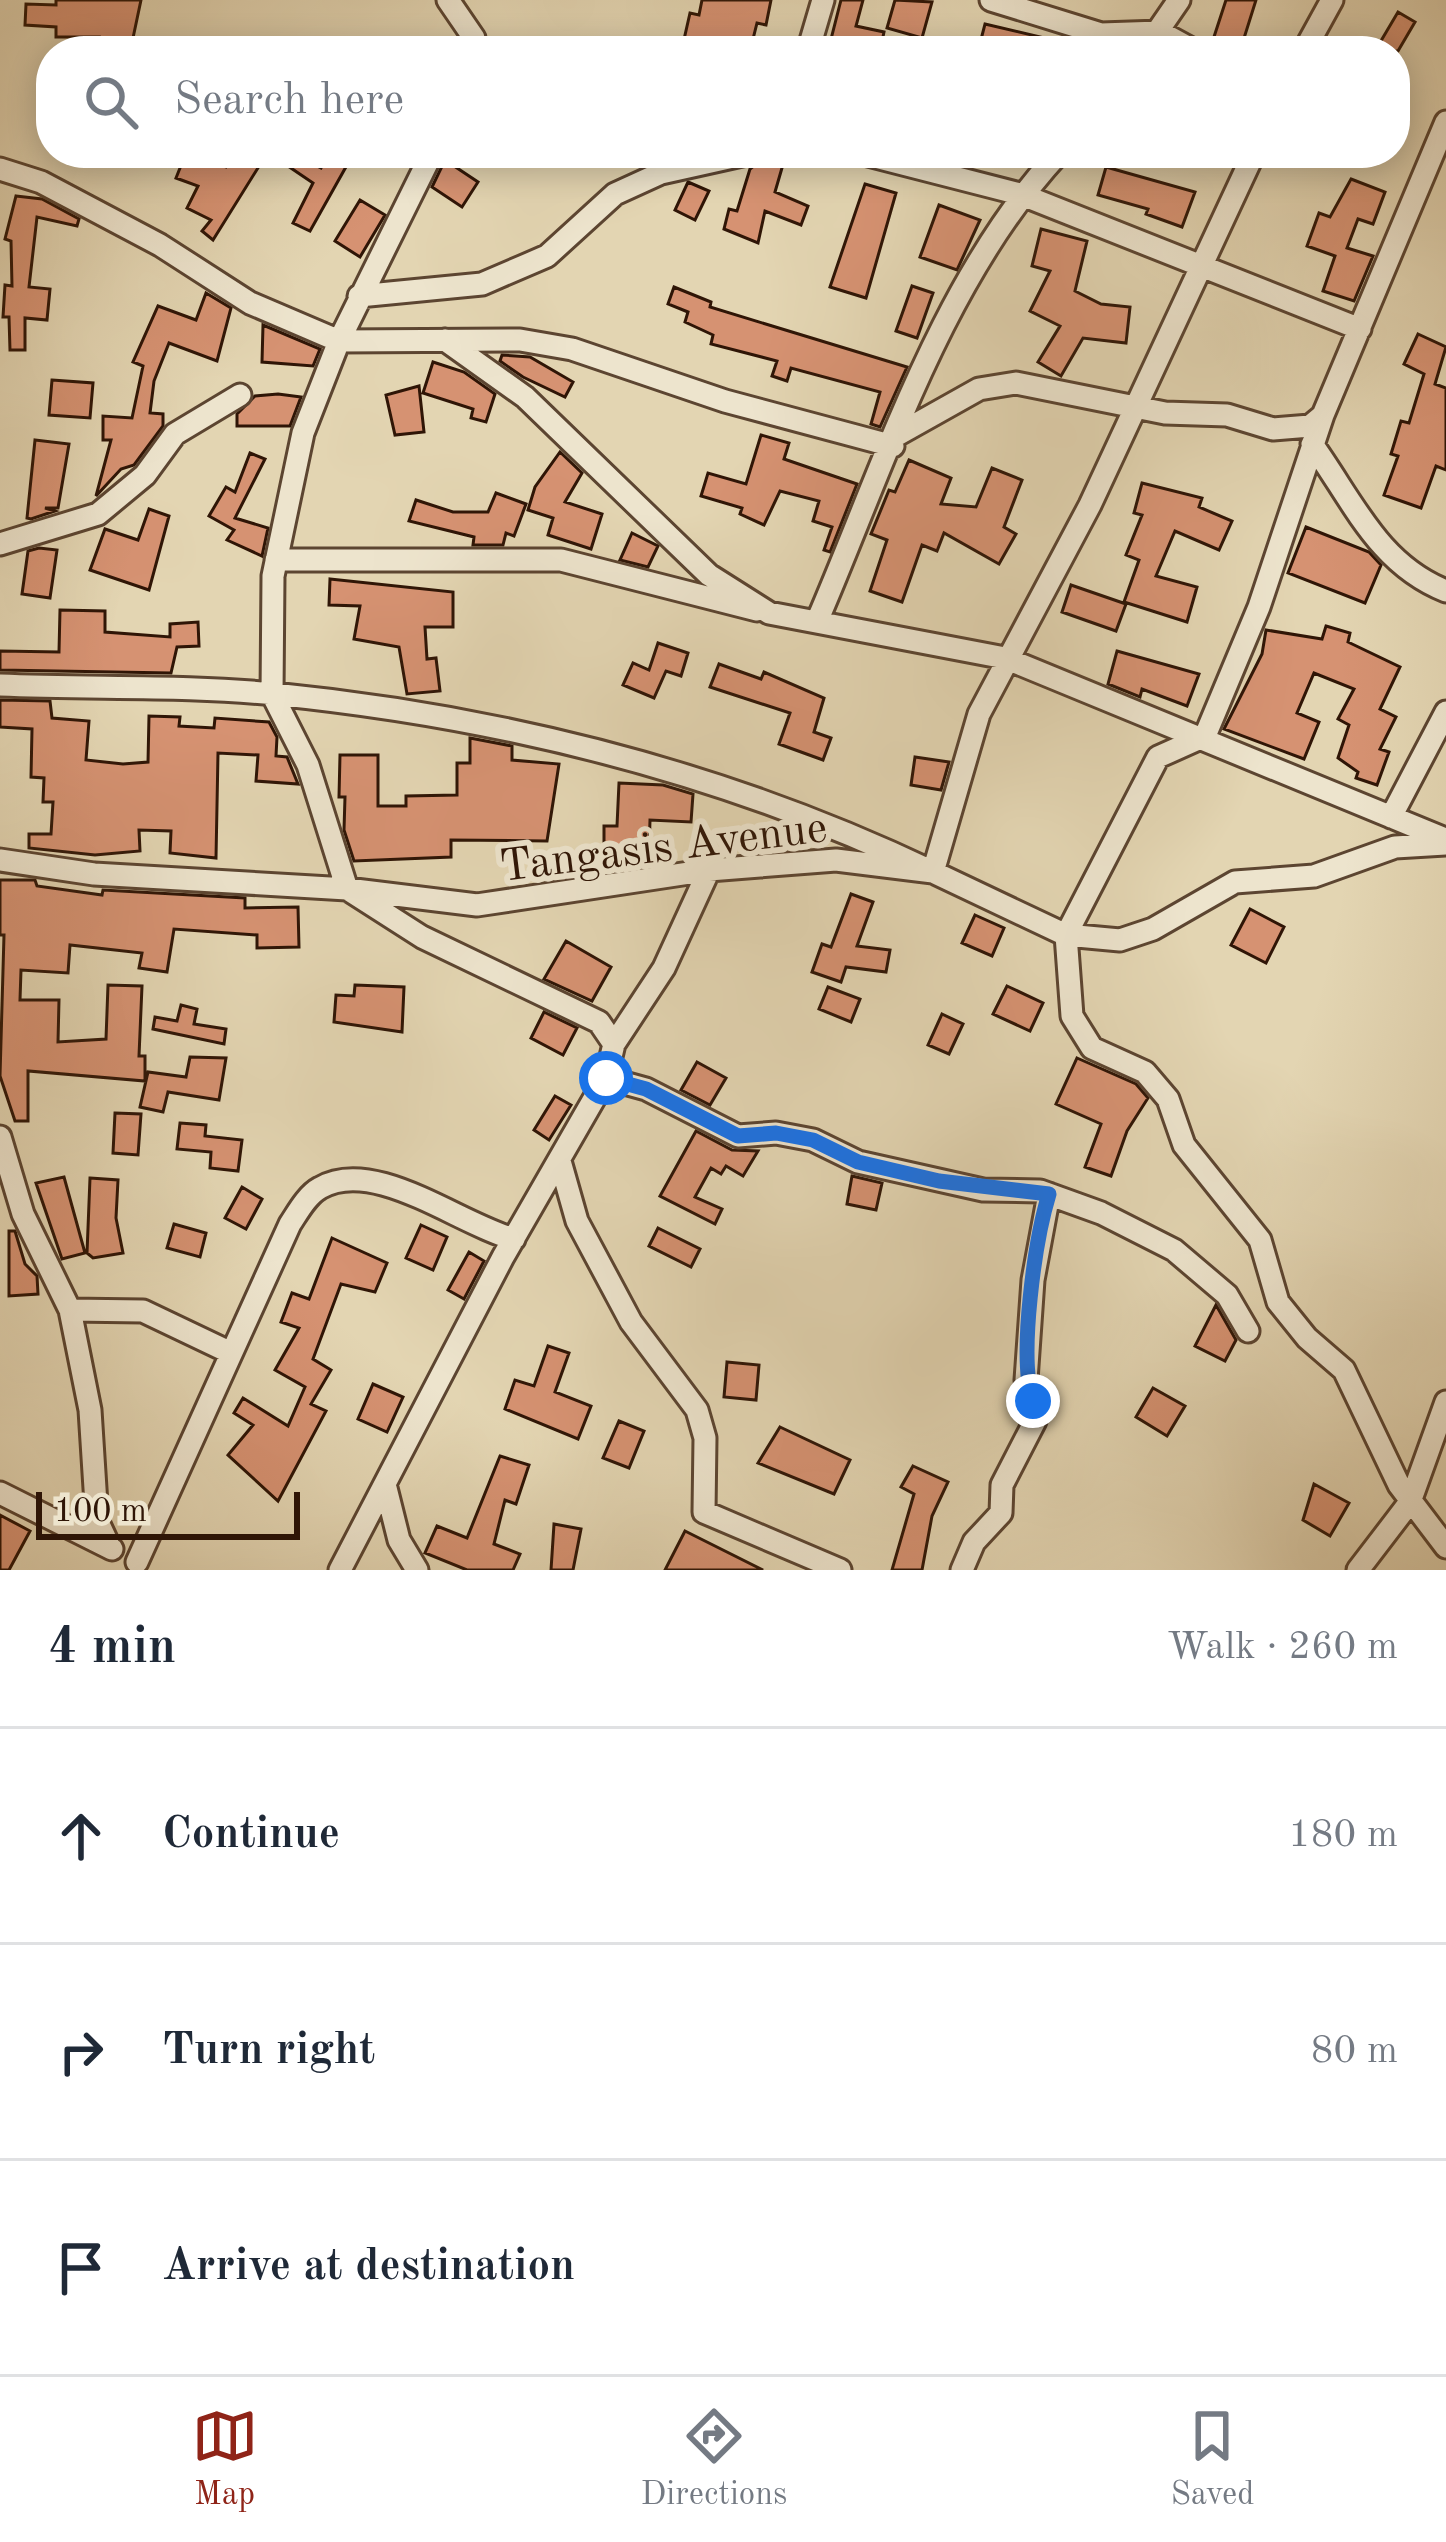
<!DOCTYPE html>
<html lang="en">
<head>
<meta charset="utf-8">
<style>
	body { margin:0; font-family:"Old Standard TT",serif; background:#f2f2f3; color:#1f2937 }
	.scale { position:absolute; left:36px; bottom:30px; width:264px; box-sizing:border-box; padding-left:12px; border:6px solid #2f1506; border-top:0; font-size:33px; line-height:42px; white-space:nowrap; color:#2f1506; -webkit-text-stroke:9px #ede4cd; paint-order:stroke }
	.stop { position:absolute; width:36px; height:36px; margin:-27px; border:9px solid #1a73e8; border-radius:50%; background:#fff }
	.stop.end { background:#1a73e8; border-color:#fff; box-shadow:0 3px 12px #0008 }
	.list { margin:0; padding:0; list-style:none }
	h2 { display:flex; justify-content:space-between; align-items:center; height:156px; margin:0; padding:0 48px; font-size:51px }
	h2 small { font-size:39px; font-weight:400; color:#747a83 }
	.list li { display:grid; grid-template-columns:78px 1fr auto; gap:36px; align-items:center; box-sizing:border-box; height:216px; padding:0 48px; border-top:3px solid #e0e1e3 }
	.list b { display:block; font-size:45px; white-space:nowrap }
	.list em { font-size:39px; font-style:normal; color:#747a83 }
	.icon { flex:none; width:66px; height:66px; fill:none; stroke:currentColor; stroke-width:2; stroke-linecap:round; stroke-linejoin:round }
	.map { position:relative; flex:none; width:1446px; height:1570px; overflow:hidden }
	.search { position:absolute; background:#fff; box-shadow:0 6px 30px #0003; left:36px; right:36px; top:36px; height:132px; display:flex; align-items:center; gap:30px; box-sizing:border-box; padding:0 42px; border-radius:48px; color:#747a83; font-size:45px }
	.sheet { height:804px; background:#fff }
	nav { display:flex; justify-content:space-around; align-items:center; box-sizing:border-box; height:168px; border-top:3px solid #e0e1e3; background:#fff; font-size:33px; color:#747a83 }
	nav a { display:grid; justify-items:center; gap:6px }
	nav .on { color:#8f2418 }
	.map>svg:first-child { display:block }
</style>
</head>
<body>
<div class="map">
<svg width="1446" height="1570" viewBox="0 0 1446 1570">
	<rect width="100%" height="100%" fill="#e3d5b2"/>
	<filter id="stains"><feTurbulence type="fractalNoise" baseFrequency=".00167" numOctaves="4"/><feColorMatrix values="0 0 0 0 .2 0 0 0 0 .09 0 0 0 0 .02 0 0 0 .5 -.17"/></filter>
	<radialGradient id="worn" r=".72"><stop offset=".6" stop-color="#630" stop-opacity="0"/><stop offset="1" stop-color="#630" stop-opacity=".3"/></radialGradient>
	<path fill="#d69272" stroke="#2f1506" stroke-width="3" d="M56 0H141L133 38 164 44V51H96L99 37H56V27L25 25 26 4 56 5Z
		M702 0H771L766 25 757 23 750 51 683 44 690 13 699 15Z
		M841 0H863L856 26 884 32 880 51H828Z
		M895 0 932 2 922 38 887 28Z
		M1226 0H1256L1240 51 1212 43Z
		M1398 12 1415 22 1398 51H1375Z
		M985 24 1078 46V51H978Z
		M186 153 226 167 234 153 261 163 213 240 202 231 211 220 187 208 198 186 176 178Z
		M292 153 321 168 328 155 347 165 310 231 293 223 313 183 285 164Z
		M766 156 784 161 775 192 808 206 801 225 765 211 758 243 724 229 729 209 737 211 750 169Z
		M445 160 478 182 462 207 432 187Z
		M1106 167 1195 192 1182 227 1146 214 1148 209 1098 195Z
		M1351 179 1385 192 1373 224 1358 219 1347 248 1373 256 1354 301 1323 291 1335 256 1307 246 1319 213 1330 217Z
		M688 182 709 191 695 220 675 210Z
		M865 184 896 193 866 298 830 287Z
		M16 196 42 199 79 219 77 226 37 217 29 287 50 289 47 320 25 318V350H10L9 317H3L5 285 12 286 11 241 5 239Z
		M360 200 385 215 360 257 335 241Z
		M939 205 980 220 957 270 920 257Z
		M1041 229 1087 241 1075 291 1101 304 1130 307 1126 343 1083 338 1061 376 1038 362 1060 326 1030 311 1050 271 1032 266Z
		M912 286 933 293 917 338 896 331Z
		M674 287 711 302 710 307 907 367 880 427 871 424 880 392 791 368 787 381 772 376 777 361 711 344 713 335 685 322 688 312 668 304Z
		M206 293 231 308 217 361 169 343 154 381 150 413 163 414V426L134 465 121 469 96 496 111 440H103V416L132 418 143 366 133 362 158 306 196 320Z
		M263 325 320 349 313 366 262 362Z
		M1418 334 1446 347 1435 384 1446 388V470L1436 466 1421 508 1384 495 1398 456 1391 454 1401 421 1409 423 1424 374 1404 364Z
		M502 355 530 357 573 382 565 397 523 377 500 361Z
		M433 362 464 372 495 394 486 422 471 418 473 409 423 393Z
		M52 380 93 383 90 418 49 415Z
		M419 386 424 432 395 435 386 395Z
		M278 394 301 397 290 426H237V414L255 396Z
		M761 435 789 443 784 459 857 484 830 552 824 550 832 527 813 521 819 501 780 491 764 525 740 514 742 508 701 496 708 473 746 484Z
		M35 440 69 444 58 508H45L55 511 31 519 27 518Z
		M560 452 582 473 565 502 602 514 591 549 548 535 553 518 528 510 535 487Z
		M250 453 265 459 235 518 268 528 262 556 227 540 234 530 209 516 226 487 235 492Z
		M909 460 951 478 941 504 976 507 992 468 1022 480 1004 527 1016 534 999 564 944 533 937 551 922 545 902 602 870 591 887 540 871 534 889 490 895 492Z
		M1142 483 1202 498 1199 507 1232 521 1219 550 1175 531 1156 576 1197 587 1187 622 1124 602 1139 560 1126 555 1142 515 1134 513Z
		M496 493 526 504 514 536 506 533 503 545H473L474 537 409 521 416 500 453 512H488Z
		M149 509 169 516 149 590 90 570 105 529 138 540Z
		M1306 527 1369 552 1381 565 1365 603 1288 573Z
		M632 533 658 546 648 567 620 560Z
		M39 548 57 550 50 598 22 594 28 551Z
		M330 579 453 592V627H425L427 659 436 658 440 691 407 694 399 647 354 639 360 606 329 605Z
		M1071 585 1126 604 1116 631 1062 612Z
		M60 610 105 611V632L170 637V624L198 622 199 646 177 647 171 673 0 670V651L59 652Z
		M1326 626 1350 633 1348 642 1400 667 1380 709 1396 717 1380 749 1389 752 1377 785 1356 778 1358 772 1338 758 1349 725 1338 719 1354 689 1314 673 1297 713 1319 722 1304 759 1224 729 1262 654 1266 630 1322 639Z
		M658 643 688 653 681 676 666 671 654 698 623 685 633 663 649 670Z
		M1117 651 1199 674 1187 706 1142 689 1140 697 1108 684Z
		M719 664 761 679 764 672 824 698 814 732 831 738 823 760 779 744 790 713 710 687Z
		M0 700 50 701 52 718 89 721 86 760 123 764 148 762 149 716 180 717 179 726 214 728 215 718 269 722 277 737 276 756 287 757 298 784 256 781 258 755 218 753 216 858 170 853 171 831 139 830 140 851 95 855 29 848V834H51L53 802H43L44 778 31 777 32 729 0 727Z
		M470 738 512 746V760L559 764 547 841 451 840V857L354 861 344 830 345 797H339L340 755H378V806H406V796L457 795V763H470Z
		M915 757 949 762 941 790 911 785Z
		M619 783 663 785 693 794 691 822 650 820 649 854 604 853V826H617Z
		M0 880H35L37 886 102 895 103 890 245 898V908L298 907 299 947 257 948V935L174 929 167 972 139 968 142 953 70 945 68 973 21 970 20 1000H59L58 1042 106 1039 108 985 142 986 139 1056H145V1081L28 1071V1121H15L0 1076 4 935H0Z
		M851 894 873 902 857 946 890 950 886 972 846 967 841 982 812 972 822 944 831 947Z
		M1250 909 1284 927 1266 963 1231 945Z
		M975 915 1004 928 992 956 962 943Z
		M566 941 611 967 592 1001 544 979Z
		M355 985 404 987 402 1032 334 1022 336 995 354 996Z
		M1007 986 1043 1003 1030 1031 993 1014Z
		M828 987 860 999 851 1022 819 1009Z
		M181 1005 197 1009 194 1024 226 1029 224 1044 153 1029 155 1017 177 1021Z
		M544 1012 577 1028 563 1055 531 1038Z
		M942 1014 963 1024 949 1054 928 1045Z
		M190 1057 226 1058 219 1100 168 1092 163 1112 140 1107 148 1072 186 1077Z
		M1077 1058 1136 1084 1148 1098 1127 1131 1111 1176 1085 1167 1101 1124 1056 1104Z
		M697 1062 726 1078 710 1105 681 1090Z
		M555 1096 571 1105 549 1140 534 1130Z
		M115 1113 141 1114 138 1155 113 1153Z
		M180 1123 206 1125 205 1136 242 1140 238 1171 210 1168 211 1152 177 1149Z
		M696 1131 732 1150 758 1151 743 1176 726 1166 721 1174 711 1168 695 1197 722 1209 715 1224 660 1196Z
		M852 1176 882 1183 876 1210 847 1204Z
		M64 1177 85 1253 62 1259 36 1183Z
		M90 1178 118 1180 116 1218 123 1253 93 1258 87 1253Z
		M242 1187 262 1199 246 1229 225 1218Z
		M174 1224 206 1233 200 1257 167 1248Z
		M421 1225 447 1237 433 1270 406 1258Z
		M658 1228 700 1249 691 1267 649 1246Z
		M9 1231H15L25 1264 37 1276 38 1294 9 1296Z
		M332 1238 387 1263 375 1292 341 1284 313 1359 331 1370 311 1404 326 1411 278 1501 228 1455 253 1425 234 1413 243 1398 288 1426 305 1387 275 1370 299 1328 281 1322 292 1293 309 1299Z
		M469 1252 484 1261 464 1299 448 1290Z
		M1216 1305 1236 1340 1225 1361 1195 1346Z
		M548 1346 569 1353 555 1392 591 1406 578 1439 505 1409 515 1380 534 1386Z
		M727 1362 759 1365 756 1400 724 1397Z
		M373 1384 403 1397 387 1432 358 1419Z
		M1153 1388 1185 1406 1167 1436 1136 1417Z
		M619 1421 644 1431 629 1468 603 1458Z
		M780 1427 850 1460 834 1494 758 1463Z
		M500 1456 529 1465 516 1504 505 1500 494 1544 520 1554 513 1570H467L425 1553 437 1526 467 1538Z
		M913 1466 948 1482 932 1516 922 1570H892L914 1494 901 1487Z
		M1314 1484 1349 1503 1330 1536 1303 1520Z
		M0 1515 30 1531 9 1570H0Z
		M554 1524 581 1529 573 1570H551Z
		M685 1531 763 1570H665Z"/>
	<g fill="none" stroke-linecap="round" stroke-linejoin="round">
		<g stroke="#5c4531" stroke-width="27">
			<path id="minor" d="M448 0 474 38 475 51
				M991 0 1101 34 1160 32 1195 51
				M808 51 823 0
				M1144 51 1179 0
				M1304 51 1332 0
				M1446 122 1323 415 1259 607 1205 736 1158 757 1066 935 1072 1016 1092 1048 1145 1072 1168 1099 1184 1145 1260 1240 1278 1302 1307 1338 1344 1370 1399 1485 1446 1547
				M860 153 1020 194 1360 329
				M0 169 41 182 160 245 250 303 339 341 520 340 572 349 725 401 893 446
				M359 296 482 284 547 256 615 194 661 173 751 153
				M445 340 525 397 709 575 769 613 1005 658 1445 839
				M897 435 979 389 1016 383 1165 413 1227 415 1273 429 1310 426 1322 416
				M1312 444C1353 501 1378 564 1446 591
				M0 544 98 514 145 475 175 434 240 395
				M276 560H561L757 610
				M818 619C885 463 942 279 1059 153
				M0 685C91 689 184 685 274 694 503 717 726 773 933 872L979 714 1090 505 1254 153
				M1391 817 1446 712
				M0 860 94 874 347 889 477 905 709 870 836 860 933 872 1066 935 1120 940 1153 929 1235 882 1314 876 1395 847 1446 844
				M614 1044 664 968 709 870
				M606 1078 646 1089 738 1136 776 1133 813 1140 858 1162 983 1190 1040 1191 1101 1213 1174 1250 1227 1295 1248 1331
				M0 1137 23 1214 70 1310 90 1410 97 1520 110 1548
				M560 1161 577 1221 631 1322 697 1410 705 1438 704 1512 840 1570
				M70 1310 143 1311 229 1352
				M386 1488 399 1540 417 1570
				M0 1493 112 1549
				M137 1562 290 1224C298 1212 307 1195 320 1188 374 1156 460 1225 514 1239
				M340 1570 503 1257 606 1078 614 1044 599 1022 422 937 347 889 308 765 272 694 273 576 303 433 339 341 432 153
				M962 1570 974 1542 1001 1513 1002 1485 1035 1421 1026 1380 1033 1280 1049 1194
				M1358 1570 1410 1502 1446 1402"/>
		</g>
		<use href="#minor" stroke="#ede4cd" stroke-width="21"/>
	</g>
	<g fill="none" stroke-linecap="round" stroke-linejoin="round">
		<path stroke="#1a73e8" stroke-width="15" d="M606 1078 646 1089 738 1136 776 1133 813 1140 858 1162 939 1181 1049 1194C1035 1240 1018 1357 1033 1401"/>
	</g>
	<g text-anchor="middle" stroke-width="12" stroke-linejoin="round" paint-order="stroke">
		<g font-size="45" fill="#2f1506" stroke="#ede4cd">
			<text transform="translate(663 845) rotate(-7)" y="16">Tangasis Avenue</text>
		</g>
	</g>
	<rect width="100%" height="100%" filter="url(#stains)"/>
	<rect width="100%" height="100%" fill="url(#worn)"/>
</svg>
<div class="scale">100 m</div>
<div class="stop" style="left:606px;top:1078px"></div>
<div class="stop end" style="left:1033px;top:1401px"></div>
<div class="search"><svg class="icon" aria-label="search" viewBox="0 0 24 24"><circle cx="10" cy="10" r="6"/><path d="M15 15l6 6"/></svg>Search here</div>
</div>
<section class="sheet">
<h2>4 min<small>Walk · 260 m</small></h2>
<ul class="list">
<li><svg class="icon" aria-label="ahead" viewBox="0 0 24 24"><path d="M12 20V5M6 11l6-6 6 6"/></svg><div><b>Continue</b></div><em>180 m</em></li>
<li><svg class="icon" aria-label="right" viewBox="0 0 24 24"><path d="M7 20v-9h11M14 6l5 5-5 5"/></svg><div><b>Turn right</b></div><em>80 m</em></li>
<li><svg class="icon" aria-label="arrive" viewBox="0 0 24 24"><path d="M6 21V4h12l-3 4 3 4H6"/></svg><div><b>Arrive at destination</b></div></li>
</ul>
</section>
<nav>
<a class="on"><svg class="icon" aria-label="map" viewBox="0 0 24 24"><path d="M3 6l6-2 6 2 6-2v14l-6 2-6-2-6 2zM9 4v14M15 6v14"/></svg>Map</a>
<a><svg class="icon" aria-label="directions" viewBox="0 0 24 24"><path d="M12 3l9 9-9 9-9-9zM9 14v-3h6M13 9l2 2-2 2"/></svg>Directions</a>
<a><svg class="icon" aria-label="saved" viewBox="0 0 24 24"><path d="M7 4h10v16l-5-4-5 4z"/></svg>Saved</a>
</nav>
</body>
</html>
